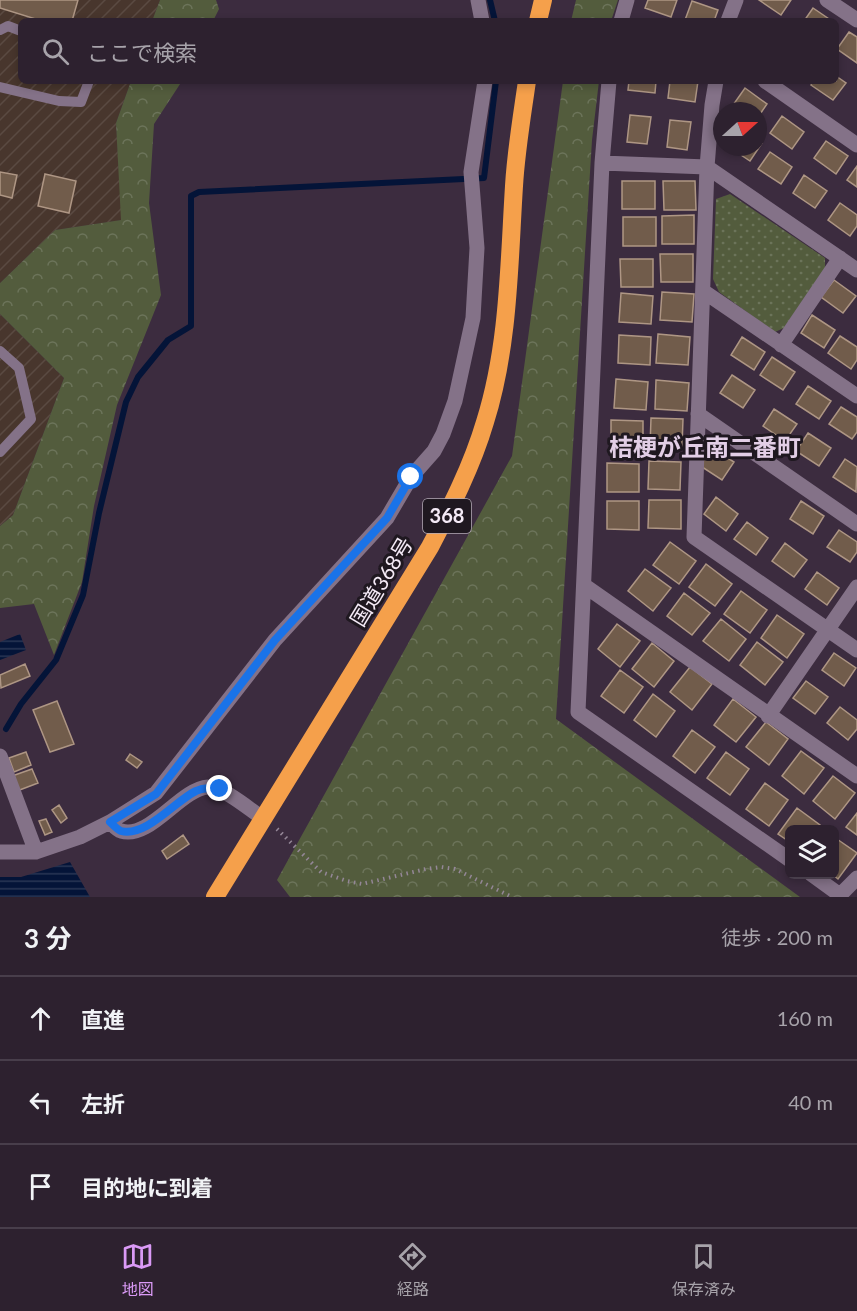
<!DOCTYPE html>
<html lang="ja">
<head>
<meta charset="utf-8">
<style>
	body { margin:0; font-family:Lato,"Noto Sans JP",sans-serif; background:#352937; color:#f1f3f6 }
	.controls { position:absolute; right:18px; bottom:18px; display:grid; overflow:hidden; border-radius:9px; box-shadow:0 3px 9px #0003 }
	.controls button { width:54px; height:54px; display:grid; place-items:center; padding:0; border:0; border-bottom:2px solid #483e4b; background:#2d212f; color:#f1f3f6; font:30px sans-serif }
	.compass { position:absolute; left:713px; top:102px; width:54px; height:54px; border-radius:50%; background:#2d212f; box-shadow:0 3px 9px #0003; rotate:69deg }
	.stop { position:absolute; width:18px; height:18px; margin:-14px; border:4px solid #1a73e8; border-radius:50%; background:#fff }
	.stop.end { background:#1a73e8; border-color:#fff; box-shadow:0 2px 6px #0008 }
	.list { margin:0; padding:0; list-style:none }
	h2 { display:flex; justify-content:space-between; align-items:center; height:78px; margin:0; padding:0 24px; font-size:26px }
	h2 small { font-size:20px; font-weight:400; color:#a7a3aa }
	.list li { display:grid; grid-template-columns:39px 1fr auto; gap:18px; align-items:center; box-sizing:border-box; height:84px; padding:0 24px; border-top:2px solid #483e4b }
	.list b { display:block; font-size:22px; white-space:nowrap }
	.list em { font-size:20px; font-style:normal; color:#a7a3aa }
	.icon { flex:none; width:33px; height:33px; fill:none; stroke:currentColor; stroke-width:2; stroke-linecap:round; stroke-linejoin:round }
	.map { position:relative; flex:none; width:857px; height:897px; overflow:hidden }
	.search { position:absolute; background:#2d212f; box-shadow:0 3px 9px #0003; left:18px; right:18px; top:18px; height:66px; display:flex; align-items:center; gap:15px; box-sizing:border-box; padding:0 21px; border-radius:9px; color:#a7a3aa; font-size:22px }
	.sheet { height:330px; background:#2d212f }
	nav { display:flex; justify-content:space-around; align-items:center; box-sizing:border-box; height:84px; border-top:2px solid #483e4b; background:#2d212f; font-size:16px; color:#a7a3aa }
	nav a { display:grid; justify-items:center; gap:3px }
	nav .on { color:#da9af6 }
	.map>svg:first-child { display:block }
</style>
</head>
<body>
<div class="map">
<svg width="857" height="897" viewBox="0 0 857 897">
	<defs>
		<pattern id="industrial-furrows" width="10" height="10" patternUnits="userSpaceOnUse" patternTransform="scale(1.5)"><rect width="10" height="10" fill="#48362d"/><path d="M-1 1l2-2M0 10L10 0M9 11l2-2" fill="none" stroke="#5a4a42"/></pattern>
		<pattern id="grass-dots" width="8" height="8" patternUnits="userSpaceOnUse" patternTransform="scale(1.5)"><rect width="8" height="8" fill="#535c3d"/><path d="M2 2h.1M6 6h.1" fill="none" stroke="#6c745a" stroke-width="1.8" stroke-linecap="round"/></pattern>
		<pattern id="forest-crowns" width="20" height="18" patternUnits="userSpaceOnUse" patternTransform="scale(1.5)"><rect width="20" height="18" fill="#535c3d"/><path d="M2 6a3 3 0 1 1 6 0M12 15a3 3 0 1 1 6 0" fill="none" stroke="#6c745a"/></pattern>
		<pattern id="water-rules" width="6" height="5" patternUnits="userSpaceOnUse" patternTransform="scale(1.5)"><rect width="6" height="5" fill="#041438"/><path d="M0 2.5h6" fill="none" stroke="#293655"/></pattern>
	</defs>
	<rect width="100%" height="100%" fill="#3c2c3f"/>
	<path fill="url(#industrial-furrows)" d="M0 0H160L152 21H21V81H131L116 123 122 220 55 230 0 283Z
		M0 314 64 378 13 515 0 526Z"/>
	<path fill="url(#grass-dots)" d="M730 194 825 258V268L784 328 775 332 719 292 713 279 716 199Z"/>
	<path fill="url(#forest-crowns)" d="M160 0H216L219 9 213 21H152Z
		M576 0H618L611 21H571Z
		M131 81H182L154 124 149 203 161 295 117 405 94 506 82 582 54 655 34 604 0 608V526L13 515 64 378 0 314V283L55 230 121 220 116 123Z
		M563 81H599L592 140 556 719 800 897H290L277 880 512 456Z"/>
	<path fill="url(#water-rules)" d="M20 634 26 650 0 660V642Z
		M70 862 90 897H0V877H21Z"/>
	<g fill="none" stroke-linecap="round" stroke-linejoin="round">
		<path stroke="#041438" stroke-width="6" d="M490 0 495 21
			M6 729 21 704 56 660 83 595 99 513 126 402 138 377 168 340 191 326V196L199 192 484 178 496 81"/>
	</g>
	<path fill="#715c4b" stroke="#ae9684" stroke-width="1.5" d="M0 0H78L72 21H42L0 8Z
		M648 0H677L671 17 645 8Z
		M759 0H791L781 15Z
		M692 1 718 10 714 21 685 20Z
		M813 8 832 21H804Z
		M849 32 857 37V63L837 49Z
		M836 76 846 83 833 100 811 85 813 81H836Z
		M629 81H656L655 93 628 90Z
		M670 81H698L695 102 668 98Z
		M745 88 767 104 758 117V111H741L733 105Z
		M630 115 651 117 647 144 627 142Z
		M782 116 804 132 792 149 770 133Z
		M670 120 691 122 687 150 667 147Z
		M758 141 762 143 750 161 729 147H758Z
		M826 141 848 156 836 174 814 158Z
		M770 152 792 167 781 184 758 169Z
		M857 166V187L847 180Z
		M0 172 17 175 12 198 0 195Z
		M45 174 76 181 69 213 38 206Z
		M804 175 827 191 815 208 793 193Z
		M622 181H655V209H622Z
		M663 181H695L696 210H664Z
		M840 203 857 215V226L850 236 828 220Z
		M694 215V244H662V216Z
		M623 217H656V246H623Z
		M660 254H693V282H661Z
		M620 259H653V287H621Z
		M834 280 856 296 843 313 821 297Z
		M662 292 694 294 692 322 660 320Z
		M621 293 653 296 651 324 619 322Z
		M812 315 835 330 824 348 801 333Z
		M658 334 690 337 688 365 656 363Z
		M619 335 651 337 650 365 618 363Z
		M840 336 857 347V360L851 369 828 353Z
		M742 337 765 352 754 370 731 355Z
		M772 357 795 372 783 390 760 375Z
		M732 375 755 390 743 408 720 393Z
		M616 379 648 382 646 410 614 408Z
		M656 380 689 383 687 411 655 409Z
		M808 386 831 401 819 419 796 404Z
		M841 407 857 417V432L852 439 829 424Z
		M774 409 797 424 785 441 763 426Z
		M651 418 683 419 682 447H650Z
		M611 420 643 421V449H611Z
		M808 433 831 448 819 466 796 451Z
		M711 447 734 462 722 480 699 465Z
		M845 459 857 467 856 492 833 477Z
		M649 461 681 462 680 490 648 489Z
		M607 463 639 464V492H607Z
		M716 497 738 514 726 531 704 514Z
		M649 500H681V529L648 528Z
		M607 501H639V530L607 529Z
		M801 501 824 516 813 534 790 519Z
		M747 522 768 538 756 555 734 539Z
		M839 530 857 542V552L850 562 827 547Z
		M670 542 696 561 679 584 653 565Z
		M785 543 807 560 794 577 772 561Z
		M706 564 732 584 715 606 689 587Z
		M645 569 671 588 653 611 628 591Z
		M817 572 839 588 827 605 805 589Z
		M741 591 767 610 750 633 724 614Z
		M684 593 710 613 692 635 667 616Z
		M777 615 804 634 787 658 761 638Z
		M721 619 746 639 729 661 703 641Z
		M617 624 640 641 620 667 598 649Z
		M757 642 783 662 765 685 740 665Z
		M652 643 674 661 654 687 632 669Z
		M834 653 856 668 844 686 822 670Z
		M25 664 30 676 1 688 0 675Z
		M690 667 712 684 692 710 670 692Z
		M620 670 643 687 624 713 601 696Z
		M806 681 828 697 815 714 793 698Z
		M653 694 675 711 656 737 634 720Z
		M733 699 756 717 736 742 714 725Z
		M57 701 74 744 50 752 33 710Z
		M840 707 857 720V729L848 740 827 723Z
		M766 722 788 739 769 765 746 747Z
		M692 730 715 747 695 773 673 756Z
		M801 751 824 768 804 794 782 776Z
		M26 752 31 765 14 772 9 758Z
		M726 752 749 769 730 795 707 778Z
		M130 754 142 762 137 768 126 760Z
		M32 769 38 783 17 791 12 776Z
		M833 776 855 793 835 819 813 801Z
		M765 783 788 800 769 826 746 809Z
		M59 805 67 818 61 823 52 810Z
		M797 808 820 825 817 830H790V842L778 834Z
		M857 813V835L846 827Z
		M46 819 52 832 45 835 39 821Z
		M183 835 189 844 167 859 162 851Z
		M834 837 857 853 838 879 832 874H834Z"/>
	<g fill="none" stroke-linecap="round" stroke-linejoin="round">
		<path stroke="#948797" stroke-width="4" stroke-dasharray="1.5 4.5" stroke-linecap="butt" d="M277 829 321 872 347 881 362 884 426 869 441 867 455 869 512 897"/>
		<path stroke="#847288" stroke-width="10" d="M0 30 8 26 21 31
			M0 87 59 101 81 102 89 81
			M0 351 19 368 31 419 0 452"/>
		<path stroke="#847288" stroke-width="15" d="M478 0 482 21
			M827 0 857 20
			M621 21 627 0
			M728 21 736 0
			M609 81 602 163 578 712 790 860
			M716 81 712 105 707 167 694 537 857 650
			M765 81 857 145
			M602 163 707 167 857 270
			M703 291 857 396
			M781 345 840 258
			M698 414 857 524
			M585 586 857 776
			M768 716 857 587
			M0 756 36 852
			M110 822C113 825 117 830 121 831 150 840 180 789 208 787 224 787 250 810 264 819
			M0 852H36L80 837 110 822 156 793 275 640 387 518 411 477 434 451 443 434 455 401 473 318 477 248 471 172 485 81
			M811 874 840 895 857 878"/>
		<path stroke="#f5a04b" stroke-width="18" d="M538 21 543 0
			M215 897 430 547C451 507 472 466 485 422 509 346 509 264 514 186 516 151 522 116 527 81"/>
	</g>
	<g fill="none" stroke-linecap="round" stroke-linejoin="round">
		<path stroke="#1a73e8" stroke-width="8" d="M220 789C211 788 204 787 196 791 176 800 146 838 121 831 118 830 113 825 110 822L156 794 275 640 387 518 411 477"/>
	</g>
	<g text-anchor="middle" stroke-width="6" stroke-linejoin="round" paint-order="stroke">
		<rect fill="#1f1820" stroke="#b4abb6" stroke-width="1.5" x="423" y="499" width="48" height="34" rx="4.5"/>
		<g font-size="20" font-weight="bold" fill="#f4eaf6">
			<text x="447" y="523">368</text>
		</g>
		<g font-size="21" fill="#f4eaf6" stroke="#1f1820">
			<text transform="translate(382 582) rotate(-59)" y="7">国道368号</text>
		</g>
		<g font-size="24" font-weight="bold" fill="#e2cee6" stroke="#1f1820">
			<text x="705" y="456">桔梗が丘南二番町</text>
		</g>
	</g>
</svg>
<div class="controls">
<button><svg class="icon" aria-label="layers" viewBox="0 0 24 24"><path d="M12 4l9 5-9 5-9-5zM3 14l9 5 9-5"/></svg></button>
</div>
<svg class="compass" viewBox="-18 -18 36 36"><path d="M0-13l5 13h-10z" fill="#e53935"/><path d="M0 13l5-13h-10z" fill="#a7a3aa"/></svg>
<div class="stop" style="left:411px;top:477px"></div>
<div class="stop end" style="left:220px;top:789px"></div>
<div class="search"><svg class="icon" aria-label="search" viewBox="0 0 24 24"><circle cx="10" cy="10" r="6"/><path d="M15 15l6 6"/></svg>ここで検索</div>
</div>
<section class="sheet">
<h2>3 分<small>徒歩 · 200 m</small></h2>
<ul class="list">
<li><svg class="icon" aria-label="ahead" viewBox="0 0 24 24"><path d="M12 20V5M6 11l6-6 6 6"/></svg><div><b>直進</b></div><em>160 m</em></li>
<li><svg class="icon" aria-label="left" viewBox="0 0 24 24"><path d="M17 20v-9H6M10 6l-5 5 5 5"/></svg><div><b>左折</b></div><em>40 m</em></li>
<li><svg class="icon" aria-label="arrive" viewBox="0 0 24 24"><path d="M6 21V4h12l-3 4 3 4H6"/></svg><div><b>目的地に到着</b></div></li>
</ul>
</section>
<nav>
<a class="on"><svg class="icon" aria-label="map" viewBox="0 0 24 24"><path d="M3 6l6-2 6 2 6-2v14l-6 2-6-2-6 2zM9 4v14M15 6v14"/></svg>地図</a>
<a><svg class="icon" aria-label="directions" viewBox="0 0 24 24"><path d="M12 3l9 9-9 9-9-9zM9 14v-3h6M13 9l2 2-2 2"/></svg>経路</a>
<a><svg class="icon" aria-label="saved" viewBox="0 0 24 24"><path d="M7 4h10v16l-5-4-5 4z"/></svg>保存済み</a>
</nav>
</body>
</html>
